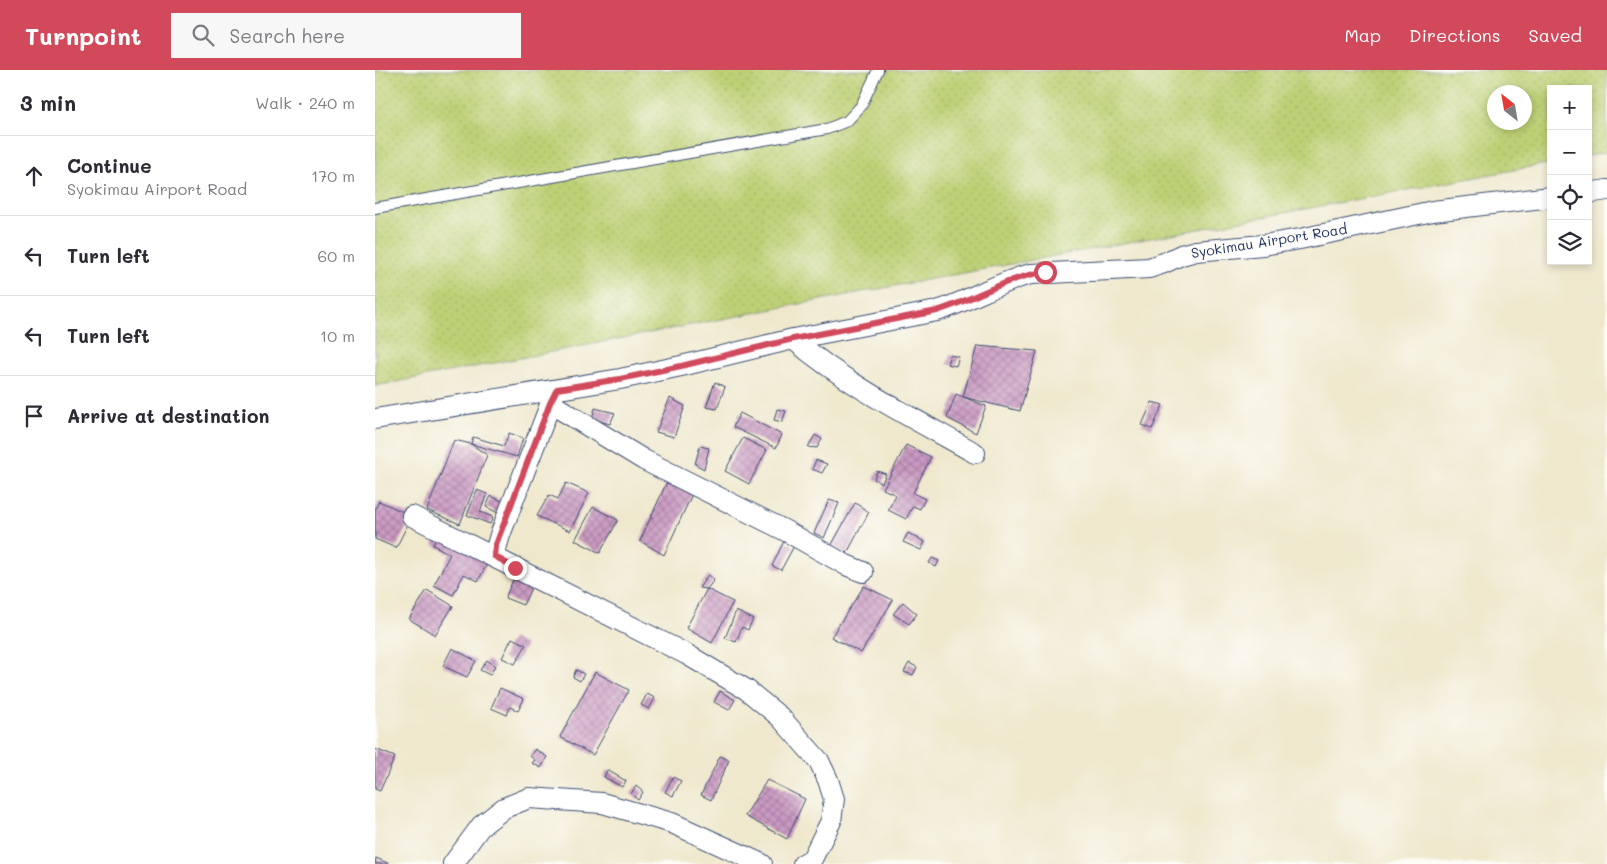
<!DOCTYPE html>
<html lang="en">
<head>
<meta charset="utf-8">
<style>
	body { margin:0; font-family:Mali,sans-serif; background:#f7f7f7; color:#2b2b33 }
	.controls { position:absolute; right:15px; top:15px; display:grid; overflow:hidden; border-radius:0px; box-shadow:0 2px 8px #0003 }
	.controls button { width:45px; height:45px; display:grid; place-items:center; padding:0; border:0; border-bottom:1px solid #e1e1e2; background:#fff; color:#2b2b33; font:25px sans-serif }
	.compass { position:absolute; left:1112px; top:15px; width:45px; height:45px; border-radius:50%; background:#fff; box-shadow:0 2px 8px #0003; rotate:329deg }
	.stop { position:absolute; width:15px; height:15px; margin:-11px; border:4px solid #d1495b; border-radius:50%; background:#fff }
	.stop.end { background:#d1495b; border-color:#fff; box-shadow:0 1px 5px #0008 }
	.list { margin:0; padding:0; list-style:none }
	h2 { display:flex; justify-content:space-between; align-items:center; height:65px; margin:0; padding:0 20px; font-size:21px }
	h2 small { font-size:16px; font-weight:400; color:#7c7c81 }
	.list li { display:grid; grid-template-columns:32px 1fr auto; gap:15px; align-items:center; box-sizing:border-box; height:80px; padding:0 20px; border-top:1px solid #e1e1e2 }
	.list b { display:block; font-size:19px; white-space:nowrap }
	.list p { margin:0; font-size:16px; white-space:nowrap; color:#7c7c81 }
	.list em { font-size:16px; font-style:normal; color:#7c7c81 }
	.icon { flex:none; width:28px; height:28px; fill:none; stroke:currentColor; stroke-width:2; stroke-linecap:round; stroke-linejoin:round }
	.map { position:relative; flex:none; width:1232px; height:794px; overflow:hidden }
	header { display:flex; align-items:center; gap:30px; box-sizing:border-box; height:70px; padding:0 25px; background:#d1495b; color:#fff }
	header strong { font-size:24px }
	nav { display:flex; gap:28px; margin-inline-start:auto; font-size:18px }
	.search { width:350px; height:45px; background:#f7f7f7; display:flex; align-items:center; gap:12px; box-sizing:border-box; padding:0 18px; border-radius:0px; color:#7c7c81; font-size:19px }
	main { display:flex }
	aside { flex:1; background:#fff }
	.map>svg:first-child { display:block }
</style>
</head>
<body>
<header>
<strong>Turnpoint</strong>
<div class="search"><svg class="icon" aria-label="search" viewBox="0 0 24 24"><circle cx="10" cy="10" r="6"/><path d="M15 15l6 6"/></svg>Search here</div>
<nav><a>Map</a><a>Directions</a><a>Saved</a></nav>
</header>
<main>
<aside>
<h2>3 min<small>Walk · 240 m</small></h2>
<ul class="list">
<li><svg class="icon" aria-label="ahead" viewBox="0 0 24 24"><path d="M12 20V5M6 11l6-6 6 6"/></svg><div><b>Continue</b><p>Syokimau Airport Road</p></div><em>170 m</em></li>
<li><svg class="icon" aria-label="left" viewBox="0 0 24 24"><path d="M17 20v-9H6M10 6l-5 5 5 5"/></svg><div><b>Turn left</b></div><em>60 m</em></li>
<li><svg class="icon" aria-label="left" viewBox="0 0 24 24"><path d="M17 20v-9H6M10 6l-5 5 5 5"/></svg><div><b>Turn left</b></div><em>10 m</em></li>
<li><svg class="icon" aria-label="arrive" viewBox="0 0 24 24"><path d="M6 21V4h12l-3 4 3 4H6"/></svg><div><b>Arrive at destination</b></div></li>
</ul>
</aside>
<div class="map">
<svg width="1232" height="794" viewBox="0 0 1232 794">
	<defs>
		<pattern id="grass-dots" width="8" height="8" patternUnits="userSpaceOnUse" patternTransform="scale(1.25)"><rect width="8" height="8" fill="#bdd074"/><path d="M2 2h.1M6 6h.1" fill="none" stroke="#a2b367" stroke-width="1.8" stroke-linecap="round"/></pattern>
		<pattern id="building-cross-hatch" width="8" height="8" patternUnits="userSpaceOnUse" patternTransform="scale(1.25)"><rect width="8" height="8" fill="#cb9ac2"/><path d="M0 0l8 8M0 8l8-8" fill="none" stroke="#a47ea1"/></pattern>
	</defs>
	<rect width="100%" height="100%" fill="#fdfcf7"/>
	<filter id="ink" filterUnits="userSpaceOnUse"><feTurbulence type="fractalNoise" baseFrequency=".02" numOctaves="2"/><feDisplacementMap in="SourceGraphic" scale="10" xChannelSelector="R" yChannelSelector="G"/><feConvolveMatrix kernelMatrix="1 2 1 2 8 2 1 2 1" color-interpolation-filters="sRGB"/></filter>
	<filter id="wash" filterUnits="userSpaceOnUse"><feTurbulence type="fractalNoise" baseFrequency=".0096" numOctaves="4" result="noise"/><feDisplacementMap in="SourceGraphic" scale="20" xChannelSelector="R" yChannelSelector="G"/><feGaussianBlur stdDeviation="1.12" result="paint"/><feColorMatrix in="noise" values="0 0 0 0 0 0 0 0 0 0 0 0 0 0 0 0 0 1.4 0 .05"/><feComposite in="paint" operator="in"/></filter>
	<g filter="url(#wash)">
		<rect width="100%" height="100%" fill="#efe8cd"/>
		<path fill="url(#grass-dots)" stroke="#6c8069" fill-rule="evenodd" d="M0 0H1232V82L1213 86V19H1176V93L487 222 0 316ZM1120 22H1150V52H1120Z"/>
		<g id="blocks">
			<path fill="url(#building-cross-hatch)" d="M602 276 662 281 645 341 588 327Z
				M575 285 584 287 581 296 572 294Z
				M340 312 350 317 342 339 331 337Z
				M581 324 611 336 601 363 572 348Z
				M295 328 310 336 299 367 281 362Z
				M777 332 788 335 777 359 767 355Z
				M220 338 240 343 235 354 217 349Z
				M402 339 411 341 407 352 399 350Z
				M365 343 407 365 401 378 358 357Z
				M134 363 148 368 142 387 96 374 112 385 85 454 52 440 79 370 96 374 98 367 129 376Z
				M440 365 447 369 442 378 433 377Z
				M368 368 392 380 374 414 350 401Z
				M531 375 556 387 538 423 550 429 545 439 538 436 531 449 513 440 521 425 508 419Z
				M325 376 334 378 329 399 320 394Z
				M441 390 452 394 447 403 437 399Z
				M502 401 511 404 507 413 499 409Z
				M296 403 318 422 289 485 265 471Z
				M191 413 214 423 195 461 162 446 174 425 183 429Z
				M102 420 112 424 105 442 118 447 115 454 92 445Z
				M116 426 129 432 123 443 111 437Z
				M454 430 464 433 449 468 439 463Z
				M4 431 37 446 21 478 0 469V440Z
				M480 433 494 442 471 485 456 476Z
				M218 437 243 450 225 483 200 470Z
				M533 463 550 472 546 480 528 472Z
				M62 466 113 492 103 511 89 504 78 525 59 515 75 484 58 475Z
				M409 471 419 476 406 500 397 496Z
				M557 488 564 491 561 497 554 493Z
				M333 505 339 510 332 519 324 518Z
				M139 508 157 516 148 535 130 528Z
				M489 516 518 530 486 583 456 567Z
				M332 519 358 532 337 573 311 558Z
				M52 520 78 536 60 565 34 549Z
				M528 532 542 544 534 554 518 544Z
				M361 541 378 549 373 560 367 557 361 572 350 568Z
				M137 568 151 575 140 594 127 588Z
				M77 578 101 591 92 607 68 596Z
				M112 590 120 596 115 605 105 600Z
				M534 593 542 597 538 605 529 602Z
				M201 600 209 604 205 611 198 607Z
				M220 602 254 620 218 685 185 667Z
				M125 618 149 629 143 641 135 637 132 645 116 638Z
				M345 621 360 630 354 640 339 632Z
				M272 624 280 628 274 639 266 635Z
				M0 679 20 687 5 721 0 719Z
				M160 679 172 687 166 698 157 693 160 690 155 686Z
				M345 686 354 690 336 730 326 725Z
				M232 700 251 711 247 717 229 707Z
				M298 707 306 711 298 726 290 722Z
				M392 710 430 729 412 769 370 746Z
				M261 716 268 722 263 730 256 724Z
				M1 788 15 794H0Z"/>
		</g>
	</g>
	<g filter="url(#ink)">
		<use href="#blocks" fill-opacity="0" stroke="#3b4b6f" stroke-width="1"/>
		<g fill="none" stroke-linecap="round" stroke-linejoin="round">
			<g stroke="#3b4b6f" stroke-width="12">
				<path id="service" d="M0 138 452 59 472 51 486 36 503 0"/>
			</g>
			<g stroke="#3b4b6f" stroke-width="22">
				<path id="minor" d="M1213 123 1232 120
					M418 269C473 316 538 348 600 383
					M175 333 269 390 409 460 471 495 488 502
					M0 349 245 309 306 296 418 269 562 241C594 231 623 212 656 204L774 198 789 193 806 185 821 181 888 175 925 169 1058 141 1176 127
					M37 446 311 584 372 620 405 647 444 691 453 710 459 729 456 751 437 789 428 794
					M119 486 125 465 180 322
					M78 794 106 756 129 738 154 728 227 733 297 753 387 794"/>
			</g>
			<use href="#service" stroke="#fff" stroke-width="10"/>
			<use href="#minor" stroke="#fff" stroke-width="20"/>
		</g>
	</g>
	<g fill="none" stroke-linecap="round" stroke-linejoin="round" filter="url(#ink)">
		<path stroke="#d1495b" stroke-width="6" d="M140 498 119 486 120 477 175 333 182 319 245 309 306 296 418 269 562 241C599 230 631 207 670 202"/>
	</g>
	<g text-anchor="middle" stroke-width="4" stroke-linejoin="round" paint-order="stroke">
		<g font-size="14" fill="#1b2f5e" stroke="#fdfcf7">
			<text transform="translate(894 171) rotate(-9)" y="5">Syokimau Airport Road</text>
		</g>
	</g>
</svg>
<div class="controls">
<button>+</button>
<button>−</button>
<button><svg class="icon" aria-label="locate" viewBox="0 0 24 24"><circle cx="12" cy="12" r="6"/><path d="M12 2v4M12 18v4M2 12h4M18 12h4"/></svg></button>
<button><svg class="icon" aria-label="layers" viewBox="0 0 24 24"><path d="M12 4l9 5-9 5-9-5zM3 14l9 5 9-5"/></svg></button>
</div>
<svg class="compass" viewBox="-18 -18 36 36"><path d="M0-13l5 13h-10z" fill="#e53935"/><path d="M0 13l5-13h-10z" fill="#7c7c81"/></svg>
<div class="stop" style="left:670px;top:202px"></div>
<div class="stop end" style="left:140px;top:498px"></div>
</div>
</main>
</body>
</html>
